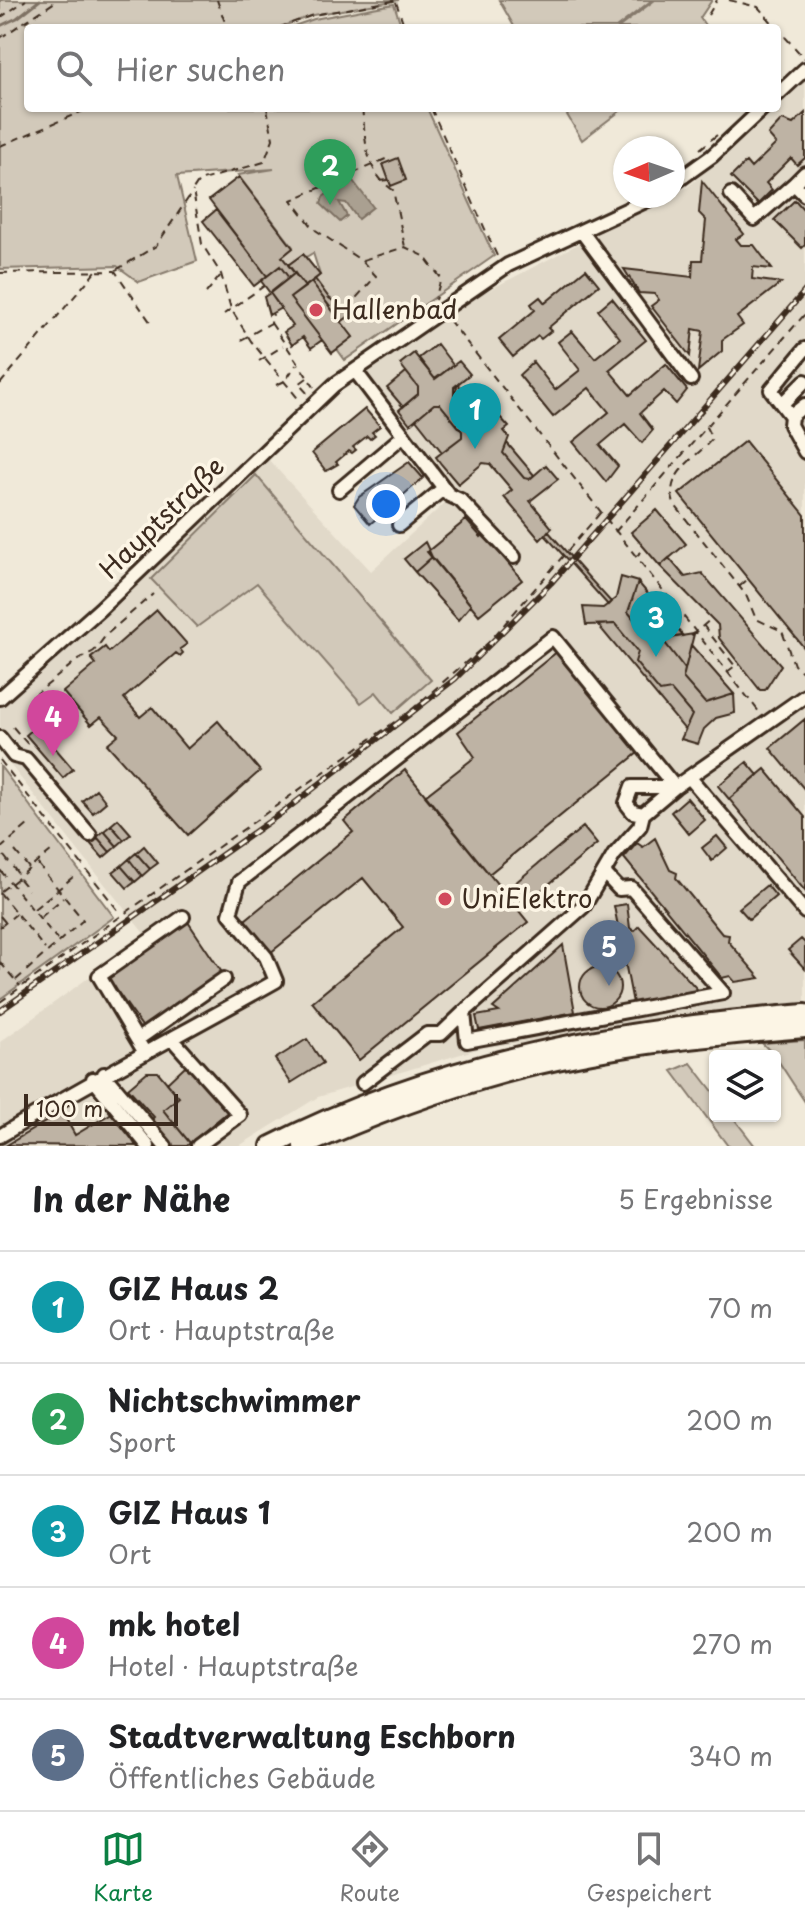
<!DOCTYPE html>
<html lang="de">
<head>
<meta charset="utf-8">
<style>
	body { margin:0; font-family:"Playpen Sans",sans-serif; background:#f6f6f6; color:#202124 }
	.controls { position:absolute; right:24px; bottom:24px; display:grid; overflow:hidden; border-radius:8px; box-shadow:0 2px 6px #0004 }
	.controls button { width:72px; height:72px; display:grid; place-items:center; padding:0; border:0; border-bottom:2px solid #e0e0e0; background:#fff; color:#202124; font:40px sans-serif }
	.compass { position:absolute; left:613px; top:136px; width:72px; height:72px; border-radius:50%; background:#fff; box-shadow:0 2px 6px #0004; rotate:268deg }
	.scale { position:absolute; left:24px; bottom:20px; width:154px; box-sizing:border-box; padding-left:8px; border:4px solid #3b2a1e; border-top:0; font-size:22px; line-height:28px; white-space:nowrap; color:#3b2a1e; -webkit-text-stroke:6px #fcf5e5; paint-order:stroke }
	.you { position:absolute; left:386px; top:504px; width:28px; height:28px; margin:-20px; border:6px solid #fff; border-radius:50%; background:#1a73e8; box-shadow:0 0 0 12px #1a73e833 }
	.badge { display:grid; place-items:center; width:52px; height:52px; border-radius:50%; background:#0b8043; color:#fff; font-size:26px; font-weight:700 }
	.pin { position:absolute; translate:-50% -66px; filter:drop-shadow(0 2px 4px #0008) }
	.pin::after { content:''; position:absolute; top:42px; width:28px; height:24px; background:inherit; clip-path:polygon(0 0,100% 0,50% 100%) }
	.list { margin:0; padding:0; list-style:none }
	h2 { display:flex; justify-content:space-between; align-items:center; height:104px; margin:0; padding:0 32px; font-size:34px }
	h2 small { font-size:26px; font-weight:400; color:#757577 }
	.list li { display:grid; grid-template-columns:52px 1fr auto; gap:24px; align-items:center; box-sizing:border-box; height:112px; padding:0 32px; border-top:2px solid #e0e0e0 }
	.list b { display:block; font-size:30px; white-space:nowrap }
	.list p { margin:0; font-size:26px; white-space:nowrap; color:#757577 }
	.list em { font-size:26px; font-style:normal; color:#757577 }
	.icon { flex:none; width:44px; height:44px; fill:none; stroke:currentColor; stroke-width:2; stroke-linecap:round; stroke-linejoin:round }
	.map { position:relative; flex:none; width:805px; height:1146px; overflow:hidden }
	.search { position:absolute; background:#fff; box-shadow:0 2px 6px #0004; left:24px; right:24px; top:24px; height:88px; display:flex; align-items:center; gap:20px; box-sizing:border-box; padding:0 28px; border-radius:8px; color:#757577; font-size:30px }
	.sheet { height:664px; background:#fff }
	nav { display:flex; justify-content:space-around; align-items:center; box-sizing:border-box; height:112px; border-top:2px solid #e0e0e0; background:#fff; font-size:22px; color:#757577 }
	nav a { display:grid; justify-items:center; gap:4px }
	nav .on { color:#0b8043 }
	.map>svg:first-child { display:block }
</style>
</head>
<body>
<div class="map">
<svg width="805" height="1146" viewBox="0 0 805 1146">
	<rect width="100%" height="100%" fill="#f0e9d9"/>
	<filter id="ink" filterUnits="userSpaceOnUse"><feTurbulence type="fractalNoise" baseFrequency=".0125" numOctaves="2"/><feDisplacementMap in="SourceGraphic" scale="16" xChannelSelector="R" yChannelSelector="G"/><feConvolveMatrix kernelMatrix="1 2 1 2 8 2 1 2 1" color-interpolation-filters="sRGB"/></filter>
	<g filter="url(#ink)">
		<path fill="#e1d9c9" d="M805 81V1007L484 1047 318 1097 239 1146H0V1042L146 936 0 752V700L17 687 21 691 266 457 371 571 448 500 354 377 468 301 688 187Z"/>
		<path fill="#d2c9ba" stroke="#867a6c" stroke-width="2" d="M0 0H399L313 15 278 28H28V108H427L494 256 345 360 337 349 353 337 341 322 352 313 329 298 315 279 320 275 313 253 306 257 303 254 288 265 282 257 293 247 238 175 274 169 177 176 197 261 139 282 117 266 0 269Z
			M499 0H652L616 28H515Z
			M655 0H712L700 18 707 28H618Z
			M394 4 402 28H288L314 19Z
			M563 108H624L582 140Z
			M256 475 431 680 393 713 376 692 361 703 257 583 197 627 151 579Z
			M0 766 114 917 0 999Z
			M805 1040V1102L775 1056 762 1043Z
			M691 1063 715 1094V1116H732L755 1146H728L672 1071Z"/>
		<path fill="#aaa091" stroke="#7e7163" stroke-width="2" d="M350 177 373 207 358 219 346 203 339 202 347 216 340 222 321 204 323 197Z"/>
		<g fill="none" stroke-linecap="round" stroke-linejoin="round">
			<path stroke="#7e7163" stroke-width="3" d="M0 26 17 18 40 0"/>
		</g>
		<path fill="#beb3a4" stroke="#3b2a1e" stroke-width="2" d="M805 113V158L797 165 791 158 766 183 772 190 758 204 731 177 746 162 751 168 776 144 768 135 782 120 793 124Z
			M398 158 406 180 391 186 383 164Z
			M239 177 293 248 282 257 295 273 289 278 280 266 267 276 209 200Z
			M702 181 744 234 736 239 741 245H754L772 269 753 267 752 279 781 283 737 317 743 325 722 340V351L698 371 703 331 693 329 690 356 651 306 659 300 655 294 639 293 624 269 692 277 693 260H702L706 220 699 213Z
			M795 200 805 211V245L802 248 774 220Z
			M216 210 267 276 254 286 203 221Z
			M303 254 320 275 305 287 288 265Z
			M280 266 289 278 270 293 261 281Z
			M586 269 599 285 548 328 551 331 541 339 538 336 513 357 499 340 535 310 531 304 540 297 545 303Z
			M295 273 305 287 290 298 322 340 311 348 303 337 292 345 284 332 293 326 270 293Z
			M315 279 329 298 352 314 341 322 311 282Z
			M311 282 353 337 332 353 290 298Z
			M270 293 281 308 269 315 264 297Z
			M612 298 646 340 609 370 630 395 666 364 687 390 676 404 664 391 640 413 653 430 642 443 625 424 600 445 618 466 606 482 573 442 609 412 589 388 553 417 519 375 533 362 555 390 580 370 558 342 572 331 595 358 620 338 598 310Z
			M437 344 453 365 435 379 419 358Z
			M414 353 435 379 459 361 470 374 454 387V395L475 420 481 421 490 414 496 421 500 417 509 427 504 431 509 437 503 453 524 478 530 479 546 465 558 479 530 501 552 528 540 540 504 497 512 490 490 464 483 463 458 484 441 464 436 457 462 437V431L440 404H434L410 424 399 410 418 394V387L400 364Z
			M406 372 418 387V394L403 407 387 388Z
			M458 384 485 418 481 421 475 420 454 395Z
			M434 404H440L462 431V437L442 452 416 419Z
			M365 409 380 426 372 432 375 435 370 439 367 436 353 447 356 450 352 453 349 451 336 462 338 464 326 471 312 453Z
			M745 441 805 515V649L679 494Z
			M507 443 534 475 530 479 524 478 503 453Z
			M409 462 423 478 370 524 354 505 359 497Z
			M657 510 686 544 660 566 631 532Z
			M466 520 481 537 484 534 522 580 479 615 427 552Z
			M548 531 590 579 611 602 608 605 545 535Z
			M425 542 432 557 415 572 404 559Z
			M432 557 471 605 458 620 415 572Z
			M669 558 685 577 702 573 781 665 765 690H760L719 638 718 625 660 566Z
			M621 577 638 582 628 612 652 641 662 639 685 669 683 678 705 703 734 694 735 713 716 718 704 729 698 744 681 739 692 715 671 690 660 692 635 662 638 652 615 624 586 625 583 607 603 608 616 598Z
			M638 582 683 636 652 641 628 612Z
			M157 610 187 644 180 649 183 653 180 656 176 653 124 698 140 717 152 707 187 749 218 721 260 771 188 835 107 744 118 735 101 717 91 725 63 692 96 664 91 658 105 647 109 652Z
			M615 624 638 652 635 662 660 692 671 690 692 715 685 730 598 625Z
			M694 634 693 638 685 669 662 639Z
			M691 645 734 694 705 703 683 678Z
			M558 651 639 752 489 874 425 796 475 757 458 732Z
			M805 719V790L770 748Z
			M41 722 55 738 50 742 73 769 63 778 26 735Z
			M747 762 758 775 729 799 718 786Z
			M765 769 805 817V891L729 799Z
			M405 770 528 922 359 1060 312 1002 403 927 363 878 270 953 245 920 353 832 344 821Z
			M96 789 106 802 93 813 82 801Z
			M687 798 705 820 689 834 671 812Z
			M118 819 131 834 124 840 111 825Z
			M111 825 124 840 117 846 104 831Z
			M583 827 597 844 525 904 510 887Z
			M104 831 117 846 110 852 97 837Z
			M717 836 727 848 712 861 702 848Z
			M97 837 110 852 103 858 90 843Z
			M655 838 670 870 677 873 676 878 722 934 729 935 728 941 760 978 735 982 730 976 722 978 624 858 637 843 643 847Z
			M144 846 158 863 150 869 136 853Z
			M136 853 150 869 142 876 129 859Z
			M129 859 142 876 135 882 121 866Z
			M121 866 135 882 127 888 113 872Z
			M767 885 776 896 749 919 739 908Z
			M627 904 630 928 634 931 639 926 698 990 633 1003 614 906Z
			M186 919 223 974 144 1029 107 977Z
			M801 939 805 943V969L788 950Z
			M563 945 575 1012 479 1030 476 1016 499 1012 493 1008Z
			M580 987a20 20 0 1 1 40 0a20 20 0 1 1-40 0Z
			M307 1039 323 1063 291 1083 275 1059Z
			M185 1066 196 1067 230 1110 190 1143 163 1110 179 1097 167 1083Z
			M147 1072H158L179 1097 163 1110 190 1143 187 1146H171L150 1121 154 1117 128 1088Z
			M115 1111 136 1146 7 1145 62 1112 75 1135Z"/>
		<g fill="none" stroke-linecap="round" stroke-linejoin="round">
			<g stroke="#3b2a1e" stroke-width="18">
				<path id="minor" d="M777 95 805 69
					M805 173 794 184 805 195
					M673 184 712 156 763 108
					M731 194 754 219 794 184
					M582 232 691 379
					M356 372 449 495 460 500 514 557
					M782 404 805 381
					M805 405 791 416 790 425 805 452
					M791 416 771 390 805 349
					M339 490 404 435
					M399 525 444 488
					M0 698 100 609 334 385 508 265 656 196
					M0 738 14 756 26 759 90 835
					M690 778 805 912
					M675 787H632L626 803 633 812 643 814 675 787 805 696
					M605 874 619 889 631 888 723 993 467 1041 464 1012 584 906 614 855 640 826 643 814
					M138 1039 224 979
					M173 1040 240 1115 198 1146
					M145 1053 99 976 183 917
					M104 1074 165 1146
					M93 1079 148 1146
					M363 1083 427 1034H441L464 1012
					M0 1136C90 1081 184 1033 276 981L266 957 230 914 239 882 553 637 675 787"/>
			</g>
			<g stroke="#3b2a1e" stroke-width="24">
				<path id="highway" d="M271 1146C438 1061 620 1028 805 1014
					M303 1146C368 1117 435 1092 504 1073 601 1046 704 1036 805 1028"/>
			</g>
			<path stroke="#3b2a1e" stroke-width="2" stroke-dasharray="8 6" stroke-linecap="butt" d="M217 0 227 28
				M729 0 758 7 804 58
				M396 2 405 28
				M708 15 717 0
				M0 18 26 0
				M352 26V28
				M278 28 313 15 399 0
				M0 38 58 0
				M267 108 273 139 264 162 199 181 193 190 202 244 221 274 231 309 251 341 301 402
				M362 108C366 140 364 171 393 190L405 247
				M431 108 497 256
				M0 146 90 108
				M700 149 717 135
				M380 181 389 180
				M363 260 405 247 424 256 441 278 435 300
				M116 270 156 246 193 191
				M0 273 115 271 153 326
				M206 293 221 275
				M347 308 376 276 362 261 314 229 292 200 388 158 389 162
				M224 314 264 286
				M449 320 760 713
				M271 323 314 387
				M241 340 271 323 273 314
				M259 361 283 346
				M307 378 299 384 309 395
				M0 384 96 271
				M276 385 285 381 296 365
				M706 427 712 439C694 460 664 474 674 504L746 595 756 619 782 631 794 665 805 674
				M615 532 805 314
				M635 557 645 549
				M740 586 748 579
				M703 625 735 666
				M691 636 711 619
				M727 672 739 663
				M34 696 76 661 94 651 107 634 153 594
				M13 727 31 748
				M0 760 121 914
				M0 849 29 824
				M15 851 29 868
				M4 856 19 875
				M0 870 57 939
				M19 879 28 890
				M12 883 52 850
				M1 891 11 883
				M0 893 45 949
				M34 909 73 877
				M0 916 5 922
				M41 917 63 898
				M0 927 16 914
				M0 962 20 986
				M16 980 83 920 37 863
				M0 1002 410 711 489 642 601 512"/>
			<use href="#minor" stroke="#fcf5e5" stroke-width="12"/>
			<use href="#highway" stroke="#fcf5e5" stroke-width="18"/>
			<g stroke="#3b2a1e" stroke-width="6">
				<path id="rail" d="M0 1011 287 809 455 679 551 583 805 291"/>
			</g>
			<use href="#rail" stroke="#fcf5e5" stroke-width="3" stroke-dasharray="9" stroke-linecap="butt"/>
		</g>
	</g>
	<g fill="#d1495b" stroke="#fcf5e5" stroke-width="3">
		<circle cx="316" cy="310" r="8"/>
		<circle cx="445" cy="899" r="8"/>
	</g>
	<g text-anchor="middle" stroke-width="7" stroke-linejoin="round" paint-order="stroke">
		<g font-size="26" fill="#3b2a1e" stroke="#fcf5e5" text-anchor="start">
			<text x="332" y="319">Hallenbad</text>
			<text x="461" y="908">UniElektro</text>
		</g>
		<g font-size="26" fill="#3b2a1e" stroke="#fcf5e5">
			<text transform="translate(162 518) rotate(-44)" y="9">Hauptstraße</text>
		</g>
	</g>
</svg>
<div class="controls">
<button><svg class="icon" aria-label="layers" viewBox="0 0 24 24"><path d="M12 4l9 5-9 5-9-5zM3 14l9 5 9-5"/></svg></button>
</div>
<svg class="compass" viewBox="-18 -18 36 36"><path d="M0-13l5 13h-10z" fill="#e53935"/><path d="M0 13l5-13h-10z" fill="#757577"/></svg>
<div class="scale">100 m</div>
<div class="you"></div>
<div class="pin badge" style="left:475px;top:449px;background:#0f9aa8">1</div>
<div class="pin badge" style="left:330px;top:205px;background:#2e9e5b">2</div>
<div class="pin badge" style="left:656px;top:657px;background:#0f9aa8">3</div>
<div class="pin badge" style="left:53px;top:756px;background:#d1479c">4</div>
<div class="pin badge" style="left:609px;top:986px;background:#5c6f8a">5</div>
<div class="search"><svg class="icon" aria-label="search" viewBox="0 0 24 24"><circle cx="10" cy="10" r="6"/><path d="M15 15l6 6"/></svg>Hier suchen</div>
</div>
<section class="sheet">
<h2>In der Nähe<small>5 Ergebnisse</small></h2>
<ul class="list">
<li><span class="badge" style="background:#0f9aa8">1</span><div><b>GIZ Haus 2</b><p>Ort · Hauptstraße</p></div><em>70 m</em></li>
<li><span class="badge" style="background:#2e9e5b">2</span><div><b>Nichtschwimmer</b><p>Sport</p></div><em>200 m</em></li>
<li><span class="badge" style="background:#0f9aa8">3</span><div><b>GIZ Haus 1</b><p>Ort</p></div><em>200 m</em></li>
<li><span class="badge" style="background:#d1479c">4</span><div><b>mk hotel</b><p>Hotel · Hauptstraße</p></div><em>270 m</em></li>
<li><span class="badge" style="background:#5c6f8a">5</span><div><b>Stadtverwaltung Eschborn</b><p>Öffentliches Gebäude</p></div><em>340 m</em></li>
</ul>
</section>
<nav>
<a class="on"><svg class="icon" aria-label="map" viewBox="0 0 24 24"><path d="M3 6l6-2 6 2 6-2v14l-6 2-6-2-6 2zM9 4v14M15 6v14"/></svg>Karte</a>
<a><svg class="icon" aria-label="directions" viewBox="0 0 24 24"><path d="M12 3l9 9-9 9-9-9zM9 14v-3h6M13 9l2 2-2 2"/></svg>Route</a>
<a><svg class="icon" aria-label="saved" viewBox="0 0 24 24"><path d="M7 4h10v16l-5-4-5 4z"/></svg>Gespeichert</a>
</nav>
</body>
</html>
